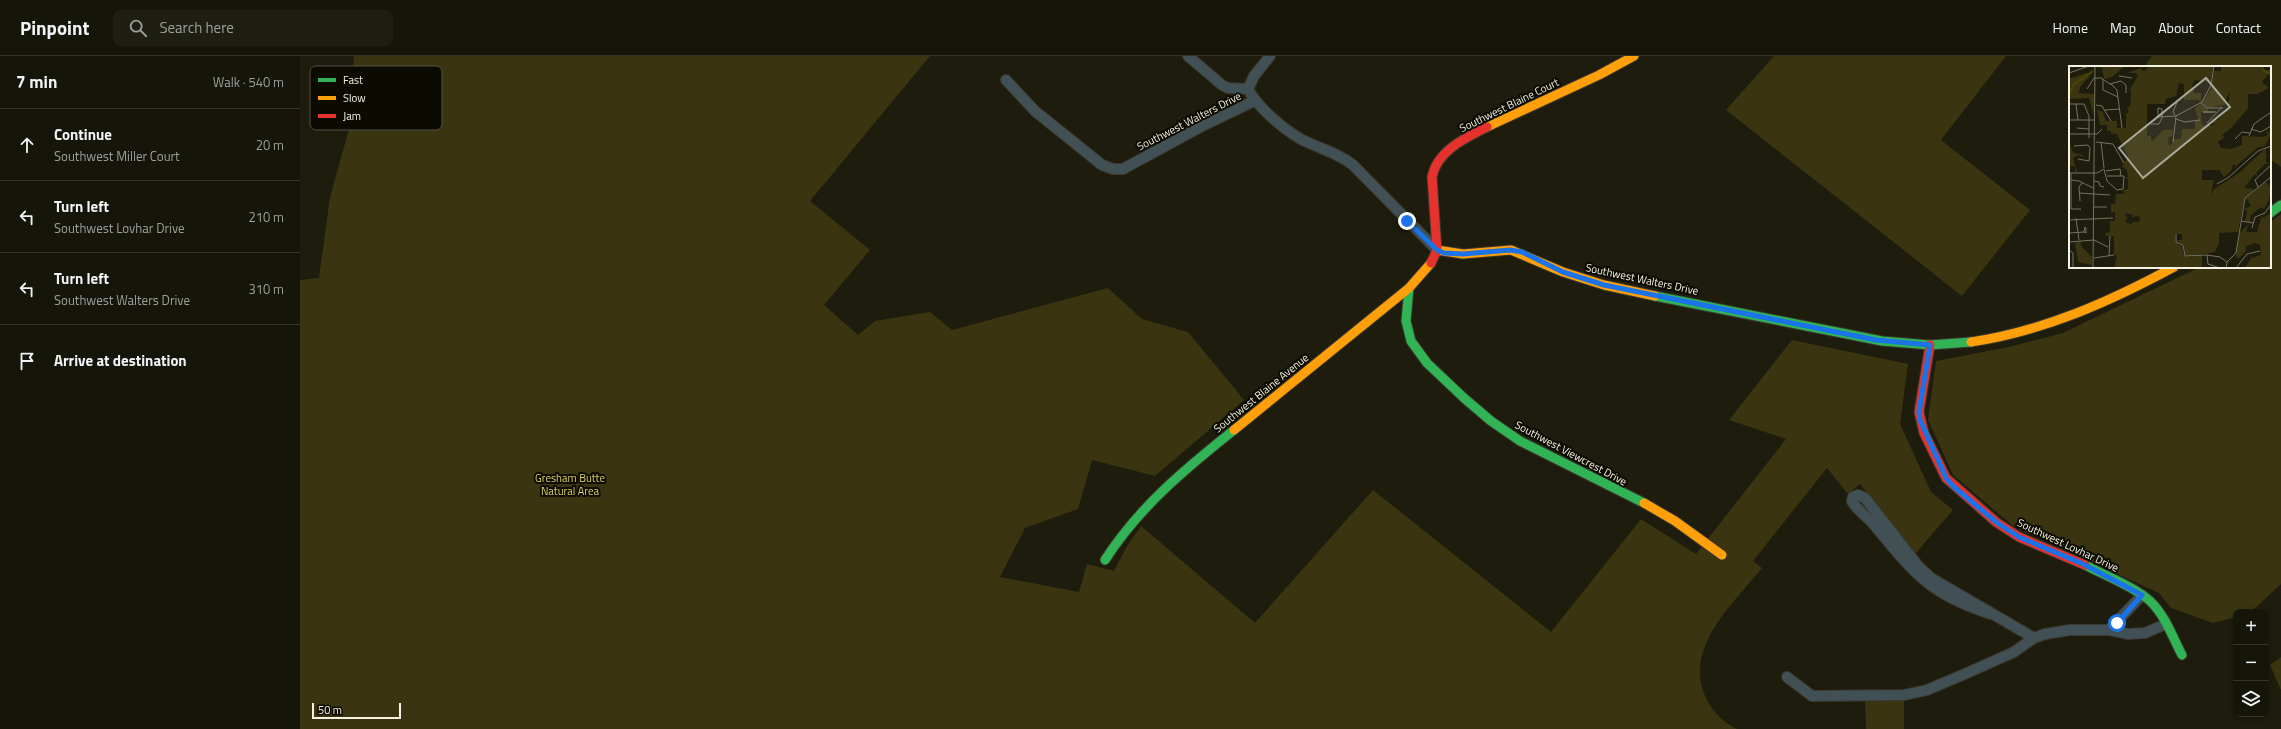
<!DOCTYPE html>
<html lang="en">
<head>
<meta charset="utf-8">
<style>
	body { margin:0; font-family:"Titillium Web",sans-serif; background:#1f1e13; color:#f1f3f6 }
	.controls { position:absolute; right:12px; bottom:12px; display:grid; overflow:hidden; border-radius:8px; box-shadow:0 2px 6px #0003 }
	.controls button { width:36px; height:36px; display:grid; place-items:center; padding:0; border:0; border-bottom:1px solid #35342b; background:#16150a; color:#f1f3f6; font:20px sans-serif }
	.scale { position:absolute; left:12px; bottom:10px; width:89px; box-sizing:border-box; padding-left:4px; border:2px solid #f4f2e2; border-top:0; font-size:11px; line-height:14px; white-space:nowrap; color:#f4f2e2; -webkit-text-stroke:3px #0c0b02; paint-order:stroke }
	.stop { position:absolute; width:12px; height:12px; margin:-9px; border:3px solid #1a73e8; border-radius:50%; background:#fff }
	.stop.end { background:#1a73e8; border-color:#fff; box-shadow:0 1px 4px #0008 }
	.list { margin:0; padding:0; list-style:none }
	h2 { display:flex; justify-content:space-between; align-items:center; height:52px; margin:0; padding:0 16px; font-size:17px }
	h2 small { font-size:13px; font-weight:400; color:#9e9f9c }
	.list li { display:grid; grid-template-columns:26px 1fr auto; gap:12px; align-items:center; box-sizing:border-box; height:72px; padding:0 16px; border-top:1px solid #35342b }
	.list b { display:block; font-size:15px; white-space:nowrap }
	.list p { margin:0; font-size:13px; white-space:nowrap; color:#9e9f9c }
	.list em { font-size:13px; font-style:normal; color:#9e9f9c }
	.icon { flex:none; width:22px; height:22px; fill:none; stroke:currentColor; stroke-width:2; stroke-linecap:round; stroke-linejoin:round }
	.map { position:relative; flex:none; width:1981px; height:673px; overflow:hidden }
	header { display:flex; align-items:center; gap:24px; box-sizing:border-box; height:56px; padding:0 20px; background:#16150a; border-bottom:1px solid #35342b }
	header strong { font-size:19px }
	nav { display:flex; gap:22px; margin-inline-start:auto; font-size:14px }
	.search { width:280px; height:36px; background:#1f1e13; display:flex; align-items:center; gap:10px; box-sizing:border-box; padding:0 14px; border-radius:8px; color:#9e9f9c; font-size:15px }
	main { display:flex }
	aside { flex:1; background:#16150a }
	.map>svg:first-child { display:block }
</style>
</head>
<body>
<header>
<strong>Pinpoint</strong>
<div class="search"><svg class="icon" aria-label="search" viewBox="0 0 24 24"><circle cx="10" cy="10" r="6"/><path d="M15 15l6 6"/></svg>Search here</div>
<nav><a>Home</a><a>Map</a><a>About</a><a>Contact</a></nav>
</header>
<main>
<aside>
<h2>7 min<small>Walk · 540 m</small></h2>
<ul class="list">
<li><svg class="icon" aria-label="ahead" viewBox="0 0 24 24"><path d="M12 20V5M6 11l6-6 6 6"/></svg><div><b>Continue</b><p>Southwest Miller Court</p></div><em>20 m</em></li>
<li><svg class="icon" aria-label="left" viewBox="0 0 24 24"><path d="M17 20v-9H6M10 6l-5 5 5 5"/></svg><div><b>Turn left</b><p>Southwest Lovhar Drive</p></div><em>210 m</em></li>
<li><svg class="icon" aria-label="left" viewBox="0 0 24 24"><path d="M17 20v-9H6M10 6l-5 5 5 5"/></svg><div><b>Turn left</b><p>Southwest Walters Drive</p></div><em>310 m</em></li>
<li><svg class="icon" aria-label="arrive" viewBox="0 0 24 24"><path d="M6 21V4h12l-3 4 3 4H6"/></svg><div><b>Arrive at destination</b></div></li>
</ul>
</aside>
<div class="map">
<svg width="1981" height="673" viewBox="0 0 1981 673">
	<rect width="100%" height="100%" fill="#1e1c0d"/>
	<path fill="#3a3510" d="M54 0H630L510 145 570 194 524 249 558 279 575 265 630 256 652 274 808 232 842 263 888 276 944 344 855 420 792 404 778 453 725 472 700 521 779 536 787 508 814 515 827 490 841 470 955 567 1073 434 1251 576 1341 463 1396 498 1486 383 1429 364 1492 284 1608 308 1600 368 1631 436 1653 454 1615 498 1560 428 1548 438 1527 412 1453 505 1462 512C1433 548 1381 593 1407 644 1413 656 1424 667 1437 673H0V224L19 222 30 141 49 73Z
		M1474 0H1706L1641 84 1730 154 1662 240 1426 54Z
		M1852 0H1981V111L1970 103V11H1850L1846 8Z
		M1981 158V528L1953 554 1948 556H1936V561L1913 567 1871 552 1859 537 1713 470 1653 419 1628 364 1636 305 1709 291 1763 277 1900 211H1970V166Z
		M1981 601V634L1970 609Z
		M1604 644V673H1566L1565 645Z"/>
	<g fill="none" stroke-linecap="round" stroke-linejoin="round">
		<g stroke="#3a392d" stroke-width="12">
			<path id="street" d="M888 0 922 29 928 32 948 33
				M706 24 735 55 802 109 813 113H823L904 69 954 45
				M948 33C957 51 989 79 1009 87 1025 94 1039 98 1053 109L1137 194
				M948 33 954 20 970 0
				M1691 558C1630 539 1614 517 1575 470 1568 461 1557 455 1552 445L1553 441 1558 439 1565 442 1619 511 1631 522 1734 582
				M1809 574 1842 539
				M1487 621 1512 640 1604 639 1627 634 1667 617 1714 596 1734 582 1745 578 1770 574H1809L1828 578 1845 577 1866 568"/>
		</g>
		<g stroke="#3a392d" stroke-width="11">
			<path id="fast" d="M1970 157 1981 149
				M1109 232 1106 265 1111 285 1127 307 1164 342 1191 365 1220 385 1344 447
				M1355 240 1582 285 1630 289 1671 286
				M805 504C839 451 885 413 934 374
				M1785 509C1804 519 1835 531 1850 545 1865 559 1873 582 1882 599"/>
		</g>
		<g stroke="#3a392d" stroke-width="11">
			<path id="slow" d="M1187 71 1299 19 1334 0
				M1137 194 1163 198 1211 194 1263 216 1304 229 1355 240
				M1671 286C1744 275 1809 246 1874 211
				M934 374 1109 232 1131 207
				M1344 447 1375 465 1422 499"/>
		</g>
		<g stroke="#3a392d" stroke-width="11">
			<path id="jam" d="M1131 207 1137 194 1132 121C1137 95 1165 82 1187 71
				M1630 289 1619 356 1624 377 1646 422 1696 466 1719 481 1785 509"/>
		</g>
		<use href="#street" stroke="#405055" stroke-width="10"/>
		<use href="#fast" stroke="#30b455" stroke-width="9"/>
		<use href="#slow" stroke="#ff9f0a" stroke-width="9"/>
		<use href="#jam" stroke="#e5322d" stroke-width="9"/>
	</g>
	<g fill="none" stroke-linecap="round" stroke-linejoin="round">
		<path stroke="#1a73e8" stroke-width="5" d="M1107 165 1137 194 1144 197 1163 198 1210 194 1222 196 1263 216 1304 229 1576 284 1630 289 1619 356 1620 364 1646 422 1653 430 1696 466 1719 481 1783 508 1842 539 1817 567"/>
	</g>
	<g text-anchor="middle" stroke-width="4" stroke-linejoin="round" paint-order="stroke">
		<g font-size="11" fill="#f4f2e2" stroke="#0c0b02">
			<text transform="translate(1209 49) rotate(-26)" y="4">Southwest Blaine Court</text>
			<text transform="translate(889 65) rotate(-27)" y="4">Southwest Walters Drive</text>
			<text transform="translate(1342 223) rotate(12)" y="4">Southwest Walters Drive</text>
			<text transform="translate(961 337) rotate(-39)" y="4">Southwest Blaine Avenue</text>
			<text transform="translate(1271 397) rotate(28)" y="4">Southwest Viewcrest Drive</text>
			<text transform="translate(1768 489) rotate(25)" y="4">Southwest Lovhar Drive</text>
		</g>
		<g font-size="11" fill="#e0d262" stroke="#0c0b02">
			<text x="270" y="426">Gresham Butte<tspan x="270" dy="13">Natural Area</tspan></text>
		</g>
	</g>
	<g transform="translate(1769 10)">
		<rect width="202" height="202" fill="#1e1c0d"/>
		<path d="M32 0H56L43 11 35 13 33 1 28 3ZM81 0H144L143 16 125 14 123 21H125V27H132V34H115V18L110 17 107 30 97 33 96 38H78V70H82V74L84 75 94 64H104L103 70 99 72 100 80 103 78 104 73H112L113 63H126V55L129 54 126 42 132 38 139 43V47L132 46 133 58 137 61 141 58 143 60 145 58 142 55 149 54 161 41 159 39 161 25 155 39 138 42 133 37 142 23 145 5H152V0H191L194 4H202V10L199 8 193 16 200 22 188 28H179V42L163 61 153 69 156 71 149 76 152 82 162 83 173 79V70L193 71 199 69 197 64 202 68 196 80 188 82 167 100 164 98 162 105 155 111 150 104H133V114H145L142 129 145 123 170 107 197 82V90L201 91H197V96L201 98 197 97 187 107 189 110 186 108 175 122 185 123 175 134 169 166 150 167V177L146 186 121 190 116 189 115 179 107 174H113V168H106V176L113 180 115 190 121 191 133 189V202H45L48 190 45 189V170H37L36 167 41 166V155H46V146L42 147V138H46L47 128H55L54 124 59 123V113L56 111H59L58 105 53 100 59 91 48 68H42V65H38V59H31L28 43 33 46 36 45 34 47 37 55H48V62H57V48H53L60 47 58 41H61L62 33V24L58 23H61L69 10 67 7H59L74 1 72 4 75 5ZM57 147 64 149 63 152 67 150 71 151 70 156H64L62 159 56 155 59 152 56 149ZM18 7H23L11 21 10 27 26 28 25 49 20 32 0 33V13ZM0 75 4 87 12 88 15 91 9 89 4 92 8 106H6V100H0ZM197 116 202 121 200 134 195 143 192 141 182 149 181 156H176L178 145 175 143 182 140 177 132ZM199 142H202V202H176L182 192 192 189 191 179 186 177 177 180V185L169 193 167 190 171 166 180 158 177 166H188L193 149 194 152 202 147ZM11 175 13 181 23 191V199L9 196 6 177Z" fill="#3a3510" fill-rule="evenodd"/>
		<path fill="none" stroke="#4c4502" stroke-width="2" d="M192 0 196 6 202 8M0 30 4 19 24 5"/>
		<path fill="none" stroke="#747262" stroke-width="1" d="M0 7 20 0M50 10 63 12M34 13V24L49 31M52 15 57 19V27M42 18 48 24 53 62M18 23 25 12H32L41 18 52 15M132 37 138 42H154M0 38H15M7 38 9 54M15 38 20 50V72M27 39 33 40 42 55M36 44 51 43M145 46H134H147M106 49 104 46 109 34M0 50V71M93 50V43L89 42V51L107 50 133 36 142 19 145 0M107 53 116 56 131 54M0 54H25M138 57 153 41M82 58H90L94 50M8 62 20 63M182 63 192 66 202 60M0 68H28L33 63M180 70 185 58 202 46M166 73 173 66 181 67M27 76 44 78 55 97M32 76 35 102M104 76 107 50M5 80 19 79 21 82 20 95 9 93M37 105 51 103 52 110M0 107H28L35 103 38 115 48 124 54 123 55 110H38M2 107V143H12M2 114 10 115 24 122M25 115 30 116 31 120 35 121M148 118 160 111 189 85 202 80M189 121 186 114 202 99V77M10 127 41 129M11 135 10 121 13 117M25 141H38M7 152 10 174M0 154 44 152M172 155 184 157M16 161 17 162V167L15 166ZM183 162 186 151 196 147 202 138M0 167 15 166M107 168V176L114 179 116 190 138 189 151 191 158 196M0 176 25 174 39 181M0 184 4 187V202M138 189 139 198 151 202M40 190 41 170M25 192 45 189M24 202 26 0M157 202 158 196 167 187 176 132 202 111M167 202 178 188 191 185"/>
		<path fill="#a9a797" fill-opacity="0.15" stroke="#a9a797" stroke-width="2" d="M137 12 161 41 74 112 50 82Z"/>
		<rect width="202" height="202" fill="none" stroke="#f4f2e2" stroke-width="2"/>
	</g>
	<rect x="10" y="10" width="132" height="64" rx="6" fill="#0c0b02" stroke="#525045" stroke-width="1"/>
	<rect x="18" y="22" width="18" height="4" fill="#30b455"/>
	<rect x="18" y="40" width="18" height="4" fill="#ff9f0a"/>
	<rect x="18" y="58" width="18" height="4" fill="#e5322d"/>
	<g font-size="11" fill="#f4f2e2">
		<text x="43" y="28">Fast</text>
		<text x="43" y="46">Slow</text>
		<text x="43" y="64">Jam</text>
	</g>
</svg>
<div class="controls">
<button>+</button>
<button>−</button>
<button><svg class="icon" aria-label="layers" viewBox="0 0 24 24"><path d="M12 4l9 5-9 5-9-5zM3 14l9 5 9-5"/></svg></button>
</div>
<div class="scale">50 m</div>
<div class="stop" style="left:1817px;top:567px"></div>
<div class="stop end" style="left:1107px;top:165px"></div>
</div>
</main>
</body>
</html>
